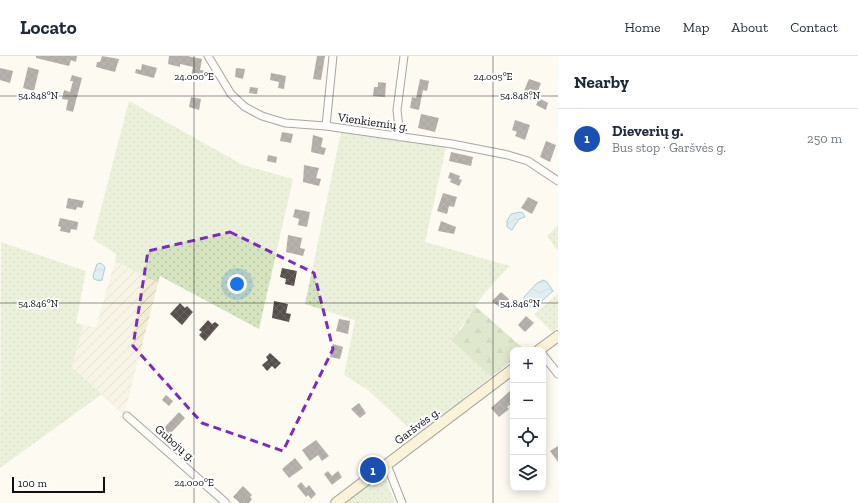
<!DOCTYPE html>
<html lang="en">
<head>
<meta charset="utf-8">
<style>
	body { margin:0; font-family:"Zilla Slab",serif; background:#f6f6f7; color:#1f2937 }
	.controls { position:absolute; right:12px; bottom:12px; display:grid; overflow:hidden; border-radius:8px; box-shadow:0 2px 10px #0003 }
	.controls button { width:36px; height:36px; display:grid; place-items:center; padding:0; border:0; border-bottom:1px solid #e0e1e3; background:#fff; color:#1f2937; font:20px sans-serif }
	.scale { position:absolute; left:12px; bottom:10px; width:93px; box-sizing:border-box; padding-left:4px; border:2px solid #0f0f0f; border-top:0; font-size:11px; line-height:14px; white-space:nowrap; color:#0f0f0f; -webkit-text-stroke:3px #fff; paint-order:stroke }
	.you { position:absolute; left:237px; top:228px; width:14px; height:14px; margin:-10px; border:3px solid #fff; border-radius:50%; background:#1a73e8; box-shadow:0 0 0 6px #1a73e833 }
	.badge { display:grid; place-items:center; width:26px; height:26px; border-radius:50%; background:#ae3744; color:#fff; font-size:13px; font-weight:700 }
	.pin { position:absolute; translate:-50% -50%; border:2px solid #fff; box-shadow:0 1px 4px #0006 }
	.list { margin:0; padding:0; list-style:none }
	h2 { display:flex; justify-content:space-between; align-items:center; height:52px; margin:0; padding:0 16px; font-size:17px }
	h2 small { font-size:13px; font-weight:400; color:#747a83 }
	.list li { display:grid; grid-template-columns:26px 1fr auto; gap:12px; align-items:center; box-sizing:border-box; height:60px; padding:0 16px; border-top:1px solid #e0e1e3 }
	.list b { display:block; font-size:15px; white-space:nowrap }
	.list p { margin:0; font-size:13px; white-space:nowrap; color:#747a83 }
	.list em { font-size:13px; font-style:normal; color:#747a83 }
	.icon { flex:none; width:22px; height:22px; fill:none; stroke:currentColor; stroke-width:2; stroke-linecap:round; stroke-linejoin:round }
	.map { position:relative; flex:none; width:558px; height:447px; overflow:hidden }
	header { display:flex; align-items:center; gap:24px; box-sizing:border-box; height:56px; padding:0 20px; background:#fff; border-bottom:1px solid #e0e1e3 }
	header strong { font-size:19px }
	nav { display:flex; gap:22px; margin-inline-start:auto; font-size:14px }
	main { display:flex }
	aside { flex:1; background:#fff }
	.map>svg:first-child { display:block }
</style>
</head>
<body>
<header>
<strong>Locato</strong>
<nav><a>Home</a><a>Map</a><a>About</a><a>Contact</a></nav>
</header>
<main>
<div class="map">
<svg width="558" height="447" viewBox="0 0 558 447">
	<defs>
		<pattern id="farmland-furrows" width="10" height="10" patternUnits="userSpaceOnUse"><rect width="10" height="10" fill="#f1edd4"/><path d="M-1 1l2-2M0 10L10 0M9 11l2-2" fill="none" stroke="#cdcab5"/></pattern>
		<pattern id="grass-dots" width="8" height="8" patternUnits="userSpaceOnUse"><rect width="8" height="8" fill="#d5e4bf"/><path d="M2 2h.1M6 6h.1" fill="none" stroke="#b6c2a3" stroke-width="1.8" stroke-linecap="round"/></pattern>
		<pattern id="forest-firs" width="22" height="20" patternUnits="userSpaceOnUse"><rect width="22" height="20" fill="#bad3a0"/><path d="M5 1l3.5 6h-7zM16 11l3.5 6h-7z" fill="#9fb489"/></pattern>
		<pattern id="water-waves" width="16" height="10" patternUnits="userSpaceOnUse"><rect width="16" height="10" fill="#bcdfef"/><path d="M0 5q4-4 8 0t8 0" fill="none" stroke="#a0becc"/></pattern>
		<pattern id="building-cross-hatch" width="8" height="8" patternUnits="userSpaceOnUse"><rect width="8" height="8" fill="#564f4c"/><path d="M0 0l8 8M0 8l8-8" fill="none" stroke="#696461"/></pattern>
	</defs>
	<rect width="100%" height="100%" fill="#fdfaf2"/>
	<path fill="url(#farmland-furrows)" d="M115 205 158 227 124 359 72 313 83 269 96 271Z"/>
	<path fill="url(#grass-dots)" d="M129 45 243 109 293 123 259 273 160 220 158 227 115 205 116 198 93 183Z
		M341 76 446 91 425 186 510 210C498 222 485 236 475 250 467 262 461 273 451 284L491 321 417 380 368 334 344 319 355 264 305 248Z
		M558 169V195L547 180Z
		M1 186 86 215 76 267 83 269 72 312 102 338 0 412Z
		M558 238V272L552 276 534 258Z
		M383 415 395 447H341Z"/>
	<path fill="url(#forest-firs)" d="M475 250 525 294H513V304L491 321 451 284 462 272Z"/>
	<path fill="url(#water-waves)" stroke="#4c97bd" d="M520 156 523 157 525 161 519 163 512 174 507 171V165L511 158Z
		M101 207 105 211 102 224 99 225 94 223 93 220 97 208Z
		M543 224 547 226 553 235 534 252C528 251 523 246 524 241L536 228Z"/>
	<path fill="url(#building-cross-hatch)" d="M36 0H77L76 6 71 4 69 10 36 2Z
		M102 0 119 3 115 16 96 11 97 6H100Z
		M169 0H187L202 3 200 14 206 15 204 24H190L193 11 180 8V11L168 8Z
		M317 0H325L321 24 313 23Z
		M142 8 157 12 154 22 135 17 136 13 141 14Z
		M28 11 39 14 34 35 23 32Z
		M0 12 13 15 10 27 0 24Z
		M236 12 245 13 243 23 235 21Z
		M271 17 286 20 284 33 278 32 279 26 270 24Z
		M72 19 82 22 73 56 66 54 68 44 62 43 64 34 70 36 73 25H70Z
		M420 23 429 25 427 35 423 34 419 54 410 52 412 41 416 42Z
		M529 23 541 27 534 45 522 40Z
		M378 26 386 27 385 41 373 40 374 31H378Z
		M250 31 258 32 257 38 249 37Z
		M191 41 201 43 199 54 189 51Z
		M539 42 548 47 546 54 536 49Z
		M421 58 439 62 435 76 418 72Z
		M515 64 530 69 525 84 515 80 517 76 512 74Z
		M282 76 293 78 291 87 280 85Z
		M313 79 323 82 321 91 326 92 324 99 311 96Z
		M546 85 556 89 550 106 540 101Z
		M451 96 473 101 471 110 449 105Z
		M268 99 277 101 276 107 267 105Z
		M304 109 319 112 316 122 321 123 319 130 303 126Z
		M450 116 460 120 459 123 462 124 459 130 450 126 451 123 448 122Z
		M443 137 457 141 454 151 449 150 447 158 437 155Z
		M528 141 538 146 532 158 521 152Z
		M68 142 84 145 82 152 77 151 76 154 66 152Z
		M295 153 310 156 307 171 298 169 299 163 293 161Z
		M60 162 78 166 77 174 71 173 70 177 60 175 61 171 58 170Z
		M441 165 456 171 454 178 438 175Z
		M288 179 302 182 300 192 305 193 303 200 286 196Z
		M282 212 297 215 294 230 285 228 286 223 280 221Z
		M501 236 509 243 500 252 492 245Z
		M274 245 288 248 286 257 291 258 289 266 272 262Z
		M180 247 185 252 187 250 193 256 182 269 170 258Z
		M526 260 534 267 525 276 518 269Z
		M339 263 350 265 348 278 336 275Z
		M208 264 212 268 215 266 219 269 205 285 199 279 202 276 199 274Z
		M333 288 343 291 340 303 330 301Z
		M270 297 281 307 275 313 272 310 267 315 262 309 268 304 266 301Z
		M511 334 513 337V346L507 351 509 353 499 361 491 352Z
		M166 339 173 345 169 350 162 344Z
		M359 347 366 357 360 362 351 353Z
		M179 356 185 362 169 379 163 373Z
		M316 384 329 400 322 405 318 399 310 405 302 394Z
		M558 390V406L550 395Z
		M295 402 303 412 289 422 282 413Z
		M328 415 332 420 338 415 342 421 332 429 324 418Z
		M301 426 306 432 309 429 316 438 311 443 308 439 306 441 297 430Z
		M243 430 252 439 250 441 252 443 249 447H240L233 441Z"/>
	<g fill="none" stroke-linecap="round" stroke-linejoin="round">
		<g stroke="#424242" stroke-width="9">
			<path id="street" d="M208 0 231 38 245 51 262 60 285 67 326 70 452 88 508 99 528 105 558 125
				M326 70 333 0
				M400 81 397 54 404 0
				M543 299 558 318
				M127 360 226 447
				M387 409 402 447"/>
		</g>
		<g stroke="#313131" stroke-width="12">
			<path id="secondary" d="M539 294 558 280
				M336 447 513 313"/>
		</g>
		<use href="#street" stroke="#fff" stroke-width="7"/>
		<use href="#secondary" stroke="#f5eab5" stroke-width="10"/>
	</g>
	<path d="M0 0H558V447H0ZM230 176 314 217 333 293 283 395 202 367 133 290 148 195Z" fill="#fdfaf2" fill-opacity=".55" fill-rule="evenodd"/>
	<path fill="none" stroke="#7b2cbf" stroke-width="3" stroke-dasharray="8 5" stroke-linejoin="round" d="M230 176 314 217 333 293 283 395 202 367 133 290 148 195Z"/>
	<path fill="none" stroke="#0f0f0f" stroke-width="1" stroke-opacity="0.45" d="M194 0V447M493 0V447M0 40H558M0 247H558"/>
	<g text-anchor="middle" stroke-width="4" stroke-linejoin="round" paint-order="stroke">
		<g font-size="12" fill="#0f0f0f" stroke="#fff">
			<text transform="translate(373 66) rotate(8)" y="4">Vienkiemių g.</text>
			<text transform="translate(417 370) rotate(-37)" y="4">Garšvės g.</text>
			<text transform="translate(175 387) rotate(41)" y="4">Gubojų g.</text>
		</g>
	</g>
	<g font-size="10" text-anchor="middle" fill="#0f0f0f" stroke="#fff" stroke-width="4" stroke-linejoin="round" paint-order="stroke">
		<text x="194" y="24">24.000°E</text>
		<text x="493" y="24">24.005°E</text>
		<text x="38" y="43">54.848°N</text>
		<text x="520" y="43">54.848°N</text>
		<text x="38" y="251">54.846°N</text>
		<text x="520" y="251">54.846°N</text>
		<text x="194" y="430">24.000°E</text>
	</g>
</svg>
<div class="controls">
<button>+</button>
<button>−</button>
<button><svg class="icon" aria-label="locate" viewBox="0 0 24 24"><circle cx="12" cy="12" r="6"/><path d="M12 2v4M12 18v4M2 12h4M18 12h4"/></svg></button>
<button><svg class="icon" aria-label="layers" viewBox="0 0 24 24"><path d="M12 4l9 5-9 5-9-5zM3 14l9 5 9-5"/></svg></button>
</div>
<div class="scale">100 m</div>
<div class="you"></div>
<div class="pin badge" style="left:373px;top:414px;background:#1a4fb4">1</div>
</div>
<aside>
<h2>Nearby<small></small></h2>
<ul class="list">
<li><span class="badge" style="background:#1a4fb4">1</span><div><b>Dieverių g.</b><p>Bus stop · Garšvės g.</p></div><em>250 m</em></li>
</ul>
</aside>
</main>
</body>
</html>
